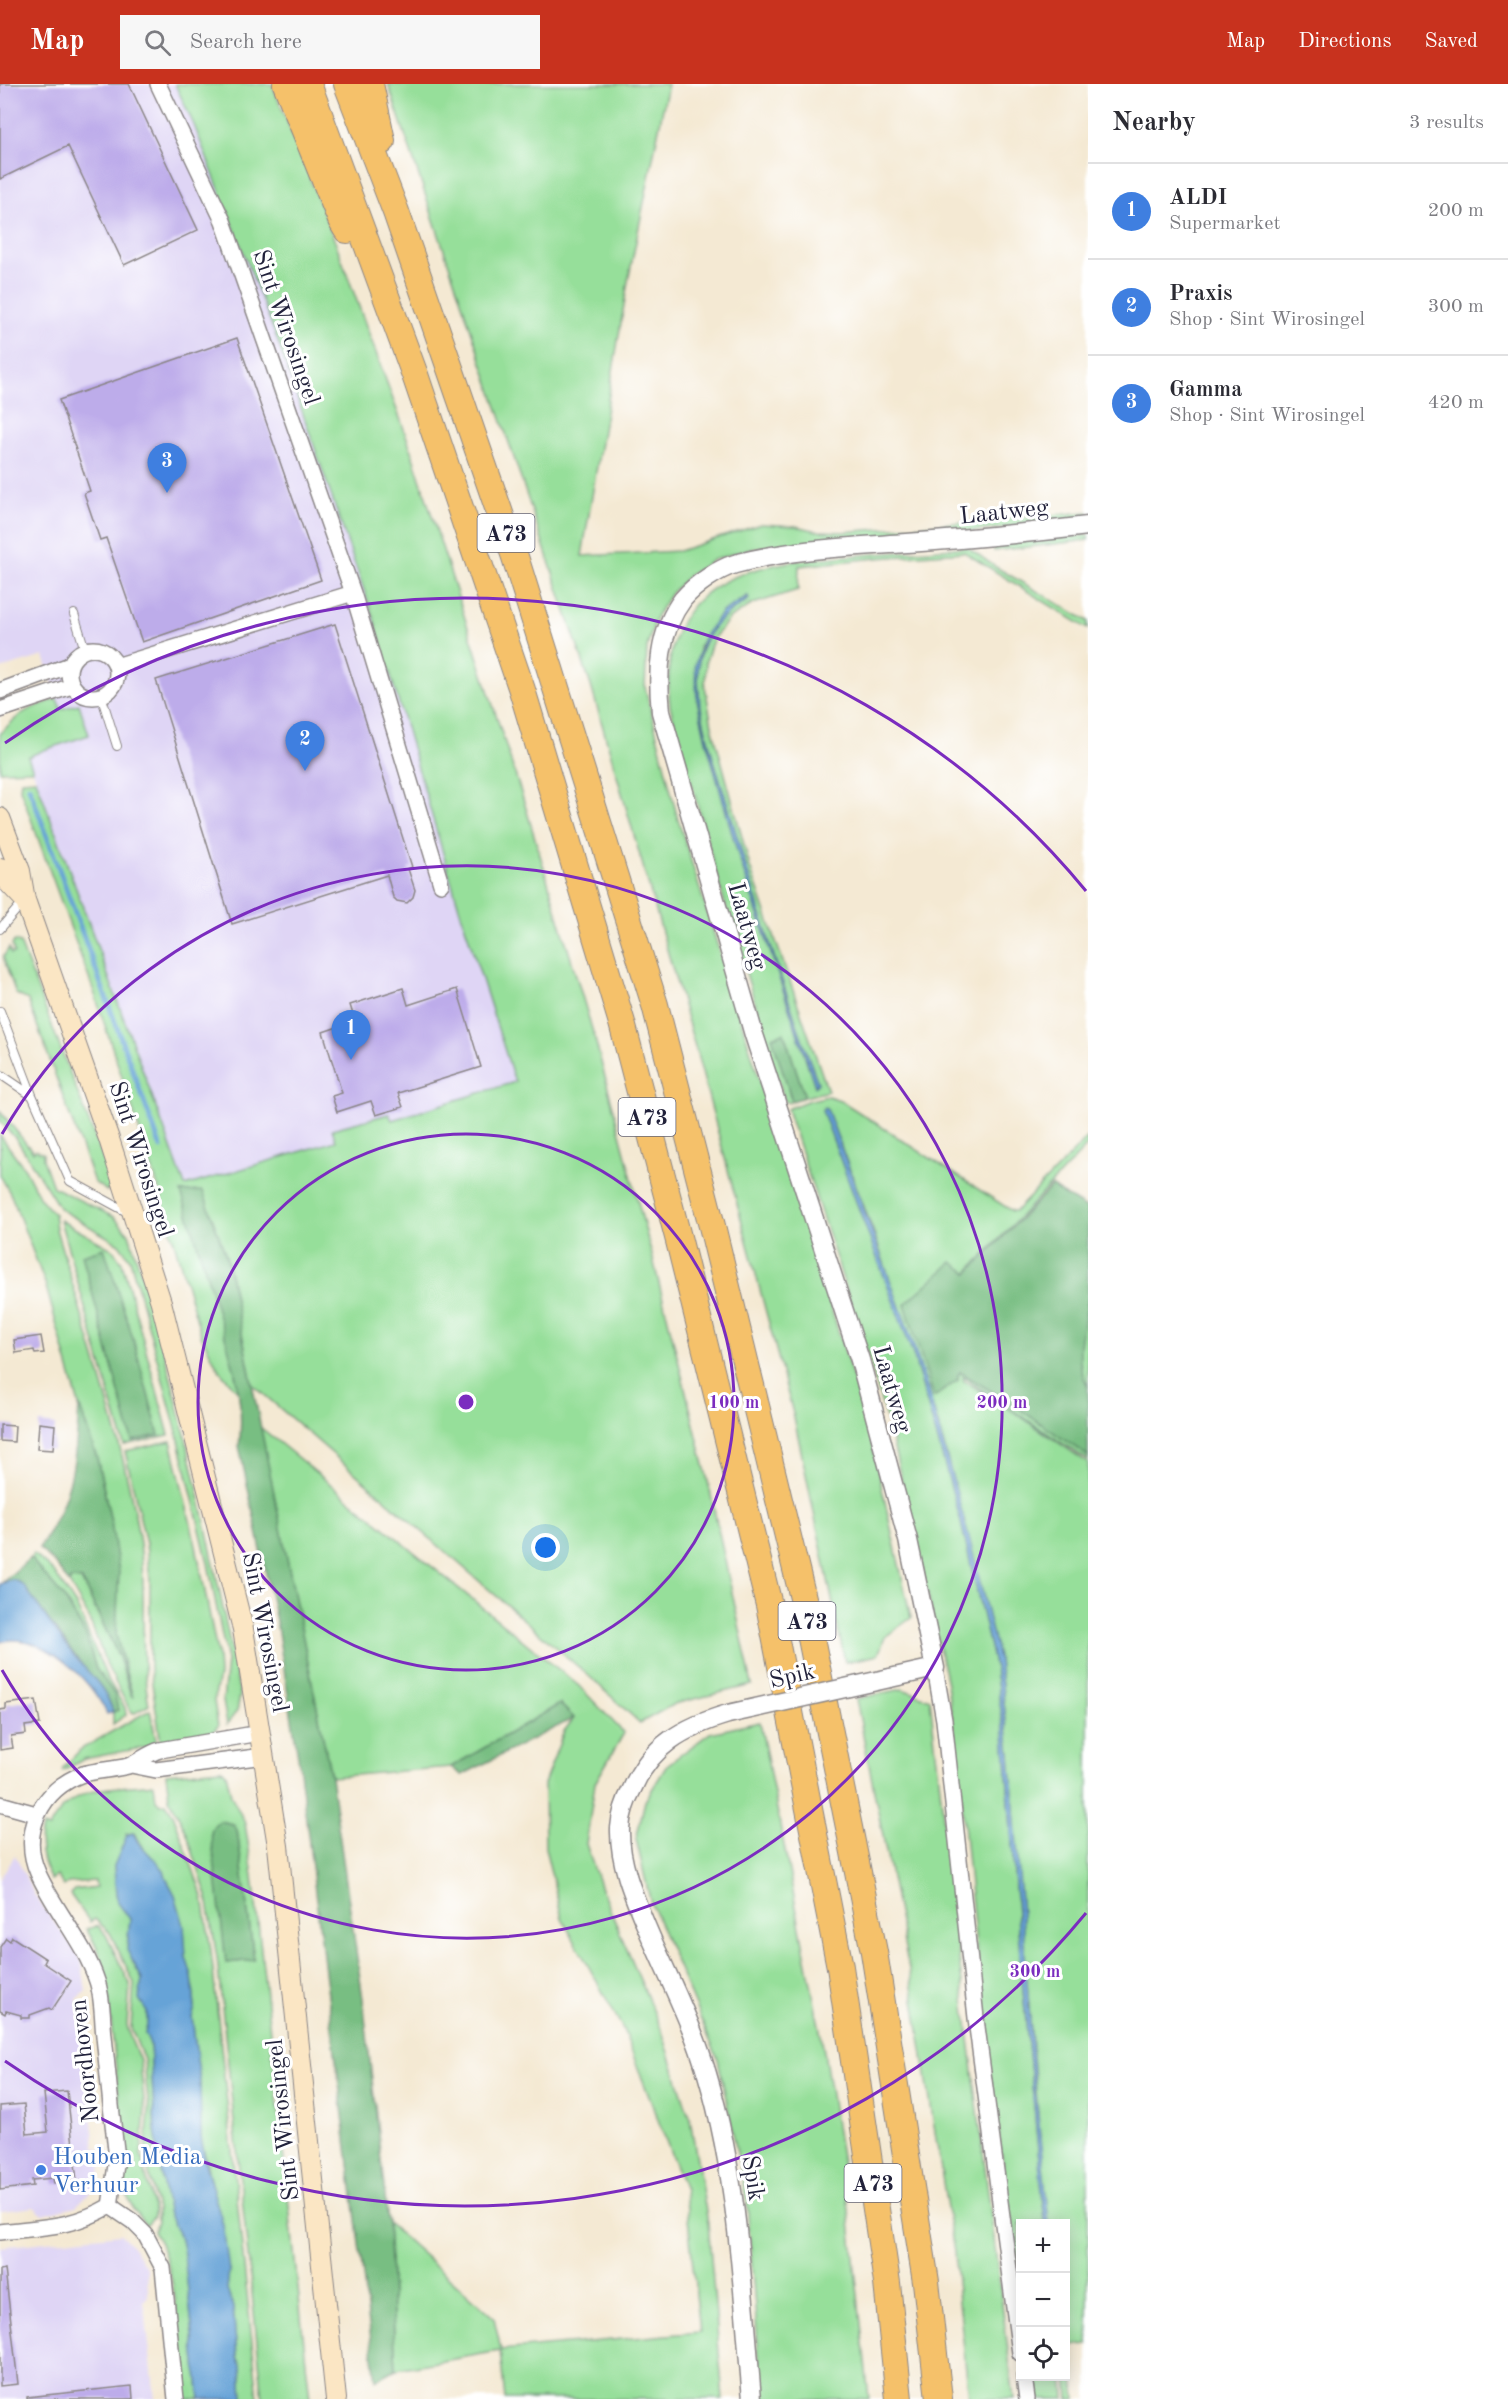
<!DOCTYPE html>
<html lang="en">
<head>
<meta charset="utf-8">
<style>
	body { margin:0; font-family:"Old Standard TT",serif; background:#f7f7f7; color:#2b2b33 }
	.controls { position:absolute; right:18px; bottom:18px; display:grid; overflow:hidden; border-radius:0px; box-shadow:0 3px 15px #0003 }
	.controls button { width:54px; height:54px; display:grid; place-items:center; padding:0; border:0; border-bottom:2px solid #e1e1e2; background:#fff; color:#2b2b33; font:30px sans-serif }
	.you { position:absolute; left:546px; top:1464px; width:21px; height:21px; margin:-15px; border:4px solid #fff; border-radius:50%; background:#1a73e8; box-shadow:0 0 0 9px #1a73e833 }
	.badge { display:grid; place-items:center; width:39px; height:39px; border-radius:50%; background:#c8321e; color:#fff; font-size:20px; font-weight:700 }
	.pin { position:absolute; translate:-50% -50px; filter:drop-shadow(0 2px 3px #0008) }
	.pin::after { content:''; position:absolute; top:32px; width:21px; height:18px; background:inherit; clip-path:polygon(0 0,100% 0,50% 100%) }
	.list { margin:0; padding:0; list-style:none }
	h2 { display:flex; justify-content:space-between; align-items:center; height:78px; margin:0; padding:0 24px; font-size:26px }
	h2 small { font-size:20px; font-weight:400; color:#7c7c81 }
	.list li { display:grid; grid-template-columns:39px 1fr auto; gap:18px; align-items:center; box-sizing:border-box; height:96px; padding:0 24px; border-top:2px solid #e1e1e2 }
	.list b { display:block; font-size:22px; white-space:nowrap }
	.list p { margin:0; font-size:20px; white-space:nowrap; color:#7c7c81 }
	.list em { font-size:20px; font-style:normal; color:#7c7c81 }
	.icon { flex:none; width:33px; height:33px; fill:none; stroke:currentColor; stroke-width:2; stroke-linecap:round; stroke-linejoin:round }
	.map { position:relative; flex:none; width:1088px; height:2315px; overflow:hidden }
	header { display:flex; align-items:center; gap:36px; box-sizing:border-box; height:84px; padding:0 30px; background:#c8321e; color:#fff }
	header strong { font-size:28px }
	nav { display:flex; gap:33px; margin-inline-start:auto; font-size:21px }
	.search { width:420px; height:54px; background:#f7f7f7; display:flex; align-items:center; gap:15px; box-sizing:border-box; padding:0 21px; border-radius:0px; color:#7c7c81; font-size:22px }
	main { display:flex }
	aside { flex:1; background:#fff }
	.map>svg:first-child { display:block }
</style>
</head>
<body>
<header>
<strong>Map</strong>
<div class="search"><svg class="icon" aria-label="search" viewBox="0 0 24 24"><circle cx="10" cy="10" r="6"/><path d="M15 15l6 6"/></svg>Search here</div>
<nav><a>Map</a><a>Directions</a><a>Saved</a></nav>
</header>
<main>
<div class="map">
<svg width="1088" height="2315" viewBox="0 0 1088 2315">
	<rect width="100%" height="100%" fill="#fff"/>
	<filter id="ink" filterUnits="userSpaceOnUse"><feTurbulence type="fractalNoise" baseFrequency=".0167" numOctaves="2"/><feDisplacementMap in="SourceGraphic" scale="12" xChannelSelector="R" yChannelSelector="G"/><feConvolveMatrix kernelMatrix="1 2 1 2 8 2 1 2 1" color-interpolation-filters="sRGB"/></filter>
	<filter id="wash" filterUnits="userSpaceOnUse"><feTurbulence type="fractalNoise" baseFrequency=".008" numOctaves="4" result="noise"/><feDisplacementMap in="SourceGraphic" scale="24" xChannelSelector="R" yChannelSelector="G"/><feGaussianBlur stdDeviation="1.35" result="paint"/><feColorMatrix in="noise" values="0 0 0 0 0 0 0 0 0 0 0 0 0 0 0 0 0 1.4 0 .05"/><feComposite in="paint" operator="in"/></filter>
	<g filter="url(#wash)">
		<rect width="100%" height="100%" fill="#f4e9d3"/>
		<path fill="#dfd5f5" d="M0 0H179L311 270 545 1089 185 1104 28 673 44 666 78 620 61 625 44 572 0 585Z
			M15 1771 35 1812 81 1874 86 1907 77 1915 95 2063 104 2067 98 2101 76 2122 42 2130 34 2123 0 2127V1795Z
			M121 2150 134 2164 147 2185 148 2212 144 2217 155 2315H0V2163Z"/>
		<path fill="#96df9a" stroke="#5c806a" stroke-width="1.5" fill-rule="evenodd" d="M175 0H272L336 160 405 348 525 721 595 955 652 1171 707 1393 752 1601 674 1620 640 1639 590 1593 252 1300 227 1175 203 1108H182L231 1271 240 1310 219 1286 201 1251 160 1109 94 908 20 705 21 696 36 695 185 1102 336 1057 332 1045 389 1030 392 1036 515 998 461 830 375 538 277 255 194 41Z
			M388 0H668L628 197 582 472 679 467 761 440 796 442 818 447 843 448 1088 428V434L986 446 751 464 713 476 689 491 671 509 656 533 647 563 645 603 677 732 868 1342 911 1534 885 1553 878 1571 845 1578 794 1333 696 966 591 602Z
			M1088 451V456L994 467 992 461Z
			M967 463 996 483 1088 537V545L964 468 877 474 799 482 798 506 753 520 730 534 716 551 711 561 706 577 705 602 712 642 750 783 828 1007 805 1013 784 949 788 1006 792 1017 789 1019 785 1017 726 824 670 622C656 496 747 479 848 472 888 469 927 466 967 463ZM747 512 749 515C725 530 704 546 699 576 693 621 715 679 728 722 755 815 784 908 818 999L815 1002 738 770 706 656 697 615 699 563 722 528Z
			M57 615 61 625 79 620 89 651 44 666 28 673 33 686 0 687V650C22 626 27 625 57 615Z
			M15 857 20 859 112 1098 111 1104 107 1107 94 1098 28 916 16 910 3 873 9 864 11 870 14 869 12 860Z
			M828 1012 840 1016 1012 1127H1016L1088 1053V1061L967 1189 919 1264 934 1313 958 1296V1291L960 1288 1009 1318 1088 1372V1376L963 1293 964 1297 998 1317 1088 1379V2260L1071 2262 1076 2315H1069L1066 2277V2140L1049 2139 1044 2100 1022 1842 1010 1670 999 1577 939 1342 873 1146 826 1023 914 1273 960 1434 995 1584 1004 1647 1021 1885 1045 2139 1020 2140V2198L985 1954 957 1668 947 1600 918 1465 892 1356 870 1278 787 1025 807 1017Z
			M0 1027 33 1068 35 1066 43 1069V1075L53 1103 114 1133 129 1150C178 1300 210 1456 240 1611L237 1627 227 1640 223 1617 227 1577 208 1479 178 1352 130 1175 119 1160 60 1125 17 1056 0 1037Z
			M0 1051 25 1085 40 1114 54 1130 56 1145C86 1247 121 1348 139 1453 148 1509 138 1565 149 1621L135 1629 131 1628 107 1582 89 1534 69 1499 71 1495 81 1496 119 1573 131 1612 116 1551 111 1438 97 1374 79 1321 45 1199 11 1111 0 1091Z
			M60 1136 112 1165 122 1178 169 1351 124 1361Z
			M1088 1215V1302C1075 1281 1077 1238 1088 1215Z
			M260 1343 579 1602 624 1649 595 1699 586 1760 601 1805 662 1947 690 2035 708 2139 723 2315H505L500 2267 396 2285 388 2139 494 2234 501 2266 700 2248 685 2106 623 1945 562 1834 545 1764 544 1700 564 1647 574 1634 560 1620 451 1683 331 1693Z
			M171 1357 196 1462 218 1573 219 1591 214 1617 218 1642 211 1650 161 1660 150 1585V1495L146 1460 125 1367Z
			M34 1470 54 1488 77 1523 107 1594 125 1624 126 1631 113 1640V1628L118 1626 111 1607 96 1585 86 1551 65 1515 30 1474Z
			M902 1605 930 1615 961 1891 1014 2315H969L954 2168 910 1890 856 1615Z
			M150 1626 157 1661 84 1675 63 1687 62 1685 81 1665Z
			M760 1638 823 1962 847 2109 869 2315H762L747 2118 718 1975 651 1820 636 1755 645 1717 667 1681 710 1649Z
			M222 1685 226 1689 231 1711 245 1739 253 1792 310 2315H263L217 1874 207 1812 186 1747 169 1714 166 1690ZM237 1746 254 1876 226 1879V1878Z
			M154 1700 156 1716 160 1720 166 1719 173 1730 203 1813 211 1867 258 2315H243L241 2281 237 2273 233 2223 227 2205 229 2187 201 2053 200 1999 192 1933 195 1923 192 1893 185 1871 184 1842 175 1811 166 1794 164 1786 145 1766 134 1749 126 1750 127 1753 114 1782 116 1812 130 1835 127 1862 133 1879 142 1895 140 1912 147 1927V1942L145 1950 150 1960 155 2045 163 2101 169 2131 181 2155 184 2170 200 2315H184C180 2271 179 2181 153 2148L157 2138V2125L145 2072 149 2026 144 1976 131 1944 134 1899 110 1849 95 1835 90 1838 70 1810 74 1806 96 1803 95 1797 68 1799 64 1802 57 1792 51 1796C41 1779 38 1761 42 1742L49 1744C71 1699 111 1705 154 1700Z
			M98 1842 106 1851 130 1900 127 1941 130 1953 140 1977 145 2026 141 2071 154 2126V2132L146 2141 133 2125 125 2107V2072L106 1888 97 1863 86 1845Z
			M1034 2293H1063L1065 2315H1037Z"/>
		<path fill="#78be82" stroke="#4d705e" stroke-width="1.5" d="M784 949 805 1013 792 1017 772 953Z
			M1052 1102 1056 1106 1088 1125C1088 1153 1088 1184 1088 1213 1085 1243 1071 1273 1088 1302V1372L1009 1318 960 1288 958 1291V1296L934 1313 905 1220 952 1178 968 1189Z
			M203 1107 227 1175 331 1693 363 1915 388 2139 396 2285 376 2296 299 1679 277 1542 239 1362C246 1314 230 1269 216 1223 205 1184 193 1146 181 1108Z
			M104 1164 132 1251 159 1351 132 1357 82 1171Z
			M79 1321 97 1374 111 1438 119 1487 116 1551 133 1614 119 1573 82 1496 71 1495 69 1499 56 1481 39 1464C72 1416 76 1378 79 1321Z
			M30 1474 65 1515 86 1551 96 1585 115 1611 118 1626 113 1628C106 1604 94 1597 80 1578 60 1552 41 1525 21 1499L13 1496 3 1498Z
			M560 1620 574 1634 462 1691 451 1683Z
			M220 1737 233 1740 237 1746 254 1876 226 1879 211 1749 213 1743Z"/>
		<path fill="#66a3d7" stroke="#446289" stroke-width="1.5" d="M748 512 749 515C725 530 704 546 699 576 693 620 715 679 728 722 755 815 784 908 818 999L815 1002 738 770 706 656 697 615 695 581 705 550 722 528Z
			M824 1023 827 1025 911 1253 928 1306 969 1453 999 1577 1010 1670 1035 2003 1049 2139H1045L1021 1885 1004 1647 995 1584 960 1434 914 1273 822 1026Z
			M11 1496 17 1497 24 1502C43 1527 61 1558 83 1582 97 1597 107 1608 113 1628L107 1630C92 1596 41 1546 0 1558V1500Z
			M133 1749 138 1758 164 1786 166 1794 175 1811 184 1842 186 1873 192 1893 195 1923 192 1933 200 1999 201 2053 206 2082 223 2141 229 2187 227 2205 233 2223 237 2273 241 2281 243 2315H200L184 2170 181 2155 169 2131 163 2101 155 2045 150 1960 145 1950 147 1940V1927L139 1915 142 1895 127 1866 130 1835 118 1819 116 1809 114 1782 127 1751Z"/>
		<g fill="none" stroke-linecap="round" stroke-linejoin="round">
			<path stroke="#66a3d7" stroke-width="5" d="M29 703 161 1064"/>
		</g>
		<g id="blocks">
			<path fill="#bdacea" d="M0 0H129L198 146 124 181 68 62 0 95Z
				M237 254 321 496 142 558 106 454 100 456 84 409 90 407 59 316Z
				M335 540 412 783 408 785 415 806 413 813 407 819 397 817 393 813 387 791 232 840 156 596Z
				M403 904 408 921 457 905 481 983 398 1009 403 1023 376 1031 371 1017 337 1028 332 1012 342 1009 323 948 355 937 350 921Z
				M41 1252 44 1269 35 1270 34 1266 16 1269 14 1256Z
				M39 1339 55 1341 53 1366 37 1365Z
				M0 1341 15 1342 14 1358 0 1357Z
				M36 1616 40 1640 25 1642 26 1650 11 1652 13 1664 0 1666V1626L6 1625V1620Z
				M12 1853 46 1875 44 1879 71 1897 52 1926 49 1924 30 1931V1934H21V1931L6 1927 5 1930 0 1927V1863L6 1854 10 1857Z
				M67 2007 77 2097 54 2100 53 2094 32 2096 33 2102 0 2106V2022L24 2020 27 2050 48 2048 44 2009Z
				M5 2185 18 2300 0 2302V2186Z
				M132 2302 133 2315H27V2313Z"/>
		</g>
	</g>
	<g filter="url(#ink)">
		<use href="#blocks" fill-opacity="0" stroke="#8b8687" stroke-width="1.5"/>
		<g fill="none" stroke-linecap="round" stroke-linejoin="round">
			<g stroke="#8b8687" stroke-width="10">
				<path id="service" d="M74 530 85 566
					M101 611 117 662
					M0 845 24 817
					M0 927 32 1011 70 1097 129 1129
					M0 990 31 1011"/>
			</g>
			<g stroke="#8b8687" stroke-width="18">
				<path id="minor" d="M158 0 223 137 353 509 441 800
					M69 589a24 24 0 1 1 48 0a24 24 0 1 1-48 0Z
					M116 582 353 509
					M0 607 70 581
					M0 626 72 602
					M935 1584 944 1636 977 1943 1020 2269
					M131 1681 156 1686 264 1672
					M0 1720 36 1730
					M110 2122 132 2137 145 2150 163 2184 176 2315
					M0 2148C42 2143 72 2144 110 2122L117 2074C112 2034 108 1993 104 1952 102 1935 103 1914 97 1897 84 1858 55 1827 38 1789 20 1749 41 1705 83 1690 97 1686 113 1686 128 1682 139 1678 148 1669 160 1666L260 1649
					M1024 2292 1027 2315"/>
			</g>
			<g stroke="#8b8687" stroke-width="21">
				<path id="tertiary" d="M890 1594 935 1584 908 1456 860 1276 754 951 661 628C657 589 658 548 683 515 695 501 718 485 735 480 790 465 850 463 907 459 967 455 1028 449 1088 442
					M728 1630C684 1643 651 1661 632 1705 626 1716 621 1731 620 1744 619 1779 634 1813 647 1844 665 1887 688 1930 702 1974 738 2084 742 2201 752 2315"/>
			</g>
			<g stroke="#8b8687" stroke-width="22">
				<path id="secondary" d="M0 734 20 787 25 816 109 1055 161 1218 243 1545 278 1762 336 2315
					M0 784 4 794 25 816"/>
			</g>
			<g stroke="#8b8687" stroke-width="28">
				<path id="motorway" d="M286 0 341 136 347 146
					M308 0 415 291 522 606 622 939 679 1157 769 1521 840 1883 887 2199 899 2315
					M347 0 396 128 515 473 655 921 713 1146 803 1514 874 1868 926 2198 939 2315
					M370 0 382 57"/>
			</g>
			<use href="#service" stroke="#fff" stroke-width="8"/>
			<use href="#minor" stroke="#fff" stroke-width="15"/>
			<use href="#tertiary" stroke="#fff" stroke-width="18"/>
			<use href="#secondary" stroke="#fbe6c4" stroke-width="20"/>
			<use href="#motorway" stroke="#f5c16b" stroke-width="26"/>
			<g stroke="#8b8687" stroke-width="21" stroke-linecap="butt">
				<path id="tertiary-bridge" d="M728 1630 890 1594"/>
			</g>
			<use href="#tertiary-bridge" stroke="#fff" stroke-width="18"/>
		</g>
	</g>
	<g fill="none" stroke="#7b2cbf" stroke-width="3">
		<circle cx="466" cy="1318" r="268"/>
		<path d="M2 1050A536 536 0 1 1 2 1586"/>
		<path d="M1086 1829A804 804 0 0 1 5 1977M5 659A804 804 0 0 1 1086 807"/>
	</g>
	<circle fill="#3f7fe0" stroke="#fff" stroke-width="2" cx="41" cy="2086" r="6"/>
	<g text-anchor="middle" stroke-width="6" stroke-linejoin="round" paint-order="stroke">
		<g fill="#fff" stroke="#646476" stroke-width="1.5">
			<rect x="477.5" y="430" width="57" height="38" rx="4.5"/>
			<rect x="618.5" y="1014" width="57" height="38" rx="4.5"/>
			<rect x="778.5" y="1518" width="57" height="38" rx="4.5"/>
			<rect x="844.5" y="2080" width="57" height="38" rx="4.5"/>
		</g>
		<g font-size="22" font-weight="bold" fill="#22223b">
			<text x="506" y="457">A73</text>
			<text x="647" y="1041">A73</text>
			<text x="807" y="1545">A73</text>
			<text x="873" y="2107">A73</text>
		</g>
		<g font-size="24" fill="#22223b" stroke="#fff">
			<text transform="translate(287 243) rotate(71)" y="8">Sint Wirosingel</text>
			<text transform="translate(1004 427) rotate(-6)" y="8">Laatweg</text>
			<text transform="translate(748 842) rotate(74)" y="8">Laatweg</text>
			<text transform="translate(142 1075) rotate(72)" y="8">Sint Wirosingel</text>
			<text transform="translate(893 1305) rotate(74)" y="8">Laatweg</text>
			<text transform="translate(266 1548) rotate(79)" y="8">Sint Wirosingel</text>
			<text transform="translate(792 1591) rotate(-13)" y="8">Spik</text>
			<text transform="translate(84 1977) rotate(-96)" y="8">Noordhoven</text>
			<text transform="translate(282 2036) rotate(-96)" y="8">Sint Wirosingel</text>
			<text transform="translate(754 2094) rotate(81)" y="8">Spik</text>
		</g>
		<g font-size="24" fill="#366cbe" stroke="#fff" text-anchor="start">
			<text x="53" y="2080">Houben Media<tspan x="53" dy="28">Verhuur</tspan></text>
		</g>
	</g>
	<circle cx="466" cy="1318" r="9" fill="#7b2cbf" stroke="#fff" stroke-width="3"/>
	<g font-size="18" text-anchor="middle" font-weight="bold" fill="#7b2cbf" stroke="#fff" stroke-width="6" stroke-linejoin="round" paint-order="stroke">
		<text x="734" y="1324">100 m</text>
		<text x="1002" y="1324">200 m</text>
		<text x="1035" y="1893">300 m</text>
	</g>
</svg>
<div class="controls">
<button>+</button>
<button>−</button>
<button><svg class="icon" aria-label="locate" viewBox="0 0 24 24"><circle cx="12" cy="12" r="6"/><path d="M12 2v4M12 18v4M2 12h4M18 12h4"/></svg></button>
</div>
<div class="you"></div>
<div class="pin badge" style="left:351px;top:976px;background:#3f7fe0">1</div>
<div class="pin badge" style="left:305px;top:687px;background:#3f7fe0">2</div>
<div class="pin badge" style="left:167px;top:409px;background:#3f7fe0">3</div>
</div>
<aside>
<h2>Nearby<small>3 results</small></h2>
<ul class="list">
<li><span class="badge" style="background:#3f7fe0">1</span><div><b>ALDI</b><p>Supermarket</p></div><em>200 m</em></li>
<li><span class="badge" style="background:#3f7fe0">2</span><div><b>Praxis</b><p>Shop · Sint Wirosingel</p></div><em>300 m</em></li>
<li><span class="badge" style="background:#3f7fe0">3</span><div><b>Gamma</b><p>Shop · Sint Wirosingel</p></div><em>420 m</em></li>
</ul>
</aside>
</main>
</body>
</html>
